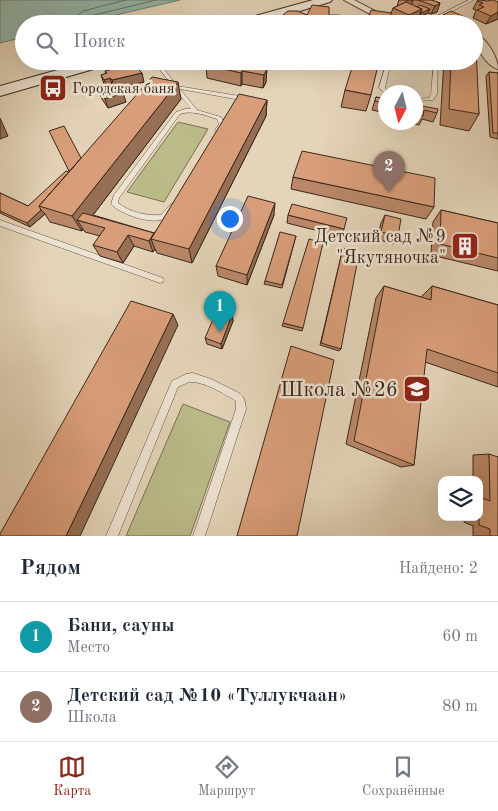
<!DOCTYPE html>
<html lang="ru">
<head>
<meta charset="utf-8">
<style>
	body { margin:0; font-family:"Old Standard TT",serif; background:#f2f2f3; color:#1f2937 }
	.controls { position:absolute; right:15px; bottom:15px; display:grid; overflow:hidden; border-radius:10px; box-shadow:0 5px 20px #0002 }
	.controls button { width:45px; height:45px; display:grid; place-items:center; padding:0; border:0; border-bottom:1px solid #e0e1e3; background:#fff; color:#1f2937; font:25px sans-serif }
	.compass { position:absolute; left:378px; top:85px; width:45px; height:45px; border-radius:50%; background:#fff; box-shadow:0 5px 20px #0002; rotate:187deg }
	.you { position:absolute; left:229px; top:218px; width:18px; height:18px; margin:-12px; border:4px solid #fff; border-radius:50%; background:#1a73e8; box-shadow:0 0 0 8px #1a73e833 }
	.badge { display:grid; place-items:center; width:32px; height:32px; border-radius:50%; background:#8f2418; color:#fff; font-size:16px; font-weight:700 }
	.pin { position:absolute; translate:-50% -41px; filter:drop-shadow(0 1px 2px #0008) }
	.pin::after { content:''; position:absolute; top:26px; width:18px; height:15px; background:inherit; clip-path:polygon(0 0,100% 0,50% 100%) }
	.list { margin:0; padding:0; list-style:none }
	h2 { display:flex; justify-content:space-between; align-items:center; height:65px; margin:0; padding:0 20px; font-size:21px }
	h2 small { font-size:16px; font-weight:400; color:#747a83 }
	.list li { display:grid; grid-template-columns:32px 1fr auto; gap:15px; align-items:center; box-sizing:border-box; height:70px; padding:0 20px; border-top:1px solid #e0e1e3 }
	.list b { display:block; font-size:19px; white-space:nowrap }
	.list p { margin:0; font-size:16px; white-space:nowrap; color:#747a83 }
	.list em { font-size:16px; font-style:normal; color:#747a83 }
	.icon { flex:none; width:28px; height:28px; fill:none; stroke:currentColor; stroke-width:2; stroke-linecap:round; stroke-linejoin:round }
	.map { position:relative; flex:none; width:498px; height:536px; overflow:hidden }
	.search { position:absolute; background:#fff; box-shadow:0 5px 20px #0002; left:15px; right:15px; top:15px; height:55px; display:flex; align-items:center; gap:12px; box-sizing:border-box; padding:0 18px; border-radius:28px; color:#747a83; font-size:19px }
	.sheet { height:205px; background:#fff }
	nav { display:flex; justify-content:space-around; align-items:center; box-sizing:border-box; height:70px; border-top:1px solid #e0e1e3; background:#fff; font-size:14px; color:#747a83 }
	nav a { display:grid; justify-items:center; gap:2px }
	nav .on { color:#8f2418 }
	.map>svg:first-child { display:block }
</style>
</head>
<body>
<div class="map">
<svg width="498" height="536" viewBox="0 0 498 536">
	<rect width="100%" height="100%" fill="#e4d4b9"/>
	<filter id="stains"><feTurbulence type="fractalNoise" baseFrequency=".004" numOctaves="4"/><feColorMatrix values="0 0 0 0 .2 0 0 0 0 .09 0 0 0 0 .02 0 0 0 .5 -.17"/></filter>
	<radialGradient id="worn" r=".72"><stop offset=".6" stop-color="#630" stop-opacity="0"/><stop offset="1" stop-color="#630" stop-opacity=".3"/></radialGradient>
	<path fill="#bbbb8a" stroke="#7b7153" d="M178 122 208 129 164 202 127 192Z
		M183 404 230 422 190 536H126Z"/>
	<path fill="#95b8ad" stroke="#717e73" d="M0 0H180L77 24H24V37L0 43Z"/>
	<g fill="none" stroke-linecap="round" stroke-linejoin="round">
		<path stroke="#687064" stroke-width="1" d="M75 24 77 16 83 11 126 0
			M81 24 82 19 86 17 156 0"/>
		<g stroke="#655243" stroke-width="1">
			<path id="service" d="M469 0H474L427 24H421Z
				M375 13 378 14 353 24H349L338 17 319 16 317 15 319 14 339 15 351 21Z
				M153 61H158L177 86 246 97 249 99 246 101 180 89 197 110 221 117 225 124 220 131 218 132 215 130 219 124 217 119C204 115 193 110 180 114L119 198 118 203C130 212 146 216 161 215L171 204H175L176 206 175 208C172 211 168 218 164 219 151 225 120 214 111 204L114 195 176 112 185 109H191Z
				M265 61C276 61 286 68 297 68 309 68 318 61 329 61 309 73 286 72 265 61Z
				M387 61H391L385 88 388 92H386V94L379 88Z
				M434 61H438L437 94 433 100 416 101V99L429 98 431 94Z
				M0 220 163 278 164 280 163 282 160 283 0 226Z
				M193 373 211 379 239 393C245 397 245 402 246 409L205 536H193L236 409V401C225 394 203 381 190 382 186 383 182 385 178 387L118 536H106L172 381 186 374Z"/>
		</g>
		<g stroke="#655243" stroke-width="2">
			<path id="minor" d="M344 0H354L400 24H389Z
				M474 33C486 37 498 57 498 69 486 66 474 45 474 33Z"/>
		</g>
		<g stroke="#3b271c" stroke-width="2">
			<path id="secondary" d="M313 0H332L330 2 256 24H235L237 21Z
				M90 61H113L111 64 0 96V86Z"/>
		</g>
		<use href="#service" fill="#ede3d2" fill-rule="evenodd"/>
		<use href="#minor" fill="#ede3d2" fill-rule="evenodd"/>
		<use href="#secondary" fill="#ede3d2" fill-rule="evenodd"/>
	</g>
	<path fill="#ba8868" stroke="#3b271c" d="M399 0H431L440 3 437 12 431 14 428 13 406 23 390 16 393 8 398 6H397Z
		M479 0 498 19 486 24 473 18 476 10 473 9 477 1Z
		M283 15H307L329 18 328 24H282Z
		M443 15 465 22 464 23 472 24H451L442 19Z
		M265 61V69L266 82 263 88 242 84 241 86 207 78 206 65Z
		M444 61H474L479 114 469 131 440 125Z
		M105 71 144 82 119 88 126 102 108 108 102 99 98 90 107 87 104 84 101 75 106 74Z
		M489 72 498 73V139L490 137 486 76Z
		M345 90 371 95 366 111 341 107Z
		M376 97 386 99V113L372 110Z
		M181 99 93 215 154 233 267 100 266 116 192 263 157 253 155 249 153 252 134 246 123 263 100 256 93 245 100 236 85 232 83 229 82 231 50 222 45 214 30 227 0 213V193L28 206 69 172 81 158Z
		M416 105 437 113 433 122 422 119 419 125 406 122H416Z
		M293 177 434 207 426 219 291 189Z
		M441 210 498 223V271L431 255 433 222Z
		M274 215 247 285 218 276 216 266Z
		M288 215 344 229 342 237 287 223Z
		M385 215 398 236 393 244 377 239 381 223Z
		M296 236 282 288 264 284 265 281Z
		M343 248 341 349 339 351 320 345Z
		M384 286 421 297 432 286 498 305V387L425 362 414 465 401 467 346 444 376 298Z
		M232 315 233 321 222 349 207 344 205 338Z
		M283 323 303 328 302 331 282 326Z
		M489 454 498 536H473V526L464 522V517H479V480H473V455Z"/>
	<path fill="#976f55" stroke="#3b271c" d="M408 0H413L411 7 403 9 406 1Z
		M440 3 437 12 431 14 435 6Z
		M422 9 419 17 406 23 409 15Z
		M430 9 428 13 419 17 421 13Z
		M498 12V19L486 24 491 16Z
		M467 18 465 22 461 24 459 22Z
		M265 61V73L267 69 266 82 263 88 264 75 262 68Z
		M242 71V84L241 86V73Z
		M142 73 144 82 115 89 112 80Z
		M110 78 113 87 108 88 104 80Z
		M178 82 181 99 87 223 77 220 83 229 82 231 72 216Z
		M123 93 126 102 108 108 105 99Z
		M267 100 266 116 192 263 189 249Z
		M0 118 8 136 0 139Z
		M275 203 274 215 247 285V275Z
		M41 210 45 214 30 227 27 223Z
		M154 233 151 239 155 249 153 252 149 241Z
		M128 235 134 246 123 263 117 252Z
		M173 314 178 325 80 536H66Z
		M232 315 233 321 222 349 221 344Z"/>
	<path fill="#d89e79" stroke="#3b271c" d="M418 0H431L440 3 435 6Z
		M479 0 487 1 493 0 498 2V12L491 16 477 10 484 7 479 5 483 3 477 1Z
		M406 2 422 9 409 15 393 8Z
		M312 5 329 7V18L325 24H289L283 15 288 11H298L307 15Z
		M420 5 430 9 421 13 422 9 417 7Z
		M371 10 391 13 388 24H366Z
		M451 11 467 18 459 22 443 15Z
		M452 21 472 24H452Z
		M474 24H475L479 114 449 109 451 61H474Z
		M209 61H265L262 68 267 69 264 75 242 71 241 73 206 65Z
		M354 61H379L371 95 345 90Z
		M133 64 142 73 112 80 110 78 104 80 101 75 107 73 105 71Z
		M489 72 498 73V133H493Z
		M152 77 178 82 72 216 39 206Z
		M116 84 123 93 105 99 98 90Z
		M239 94 267 100 189 249 151 239Z
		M376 97 386 99V103L375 101Z
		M416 105 438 109 437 113 424 110 423 116 416 115Z
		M64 126 81 158 71 170 69 171 49 131Z
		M302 151 435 178 434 207 293 177Z
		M66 171 69 172 39 206 41 210 27 223 0 211V193L28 206Z
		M248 196 275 203 247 275 216 266Z
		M292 204 347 218 344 229 288 215Z
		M441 210 498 223V258L440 244Z
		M83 213 154 233 149 241 128 235 117 252 93 245 105 228 77 220Z
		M385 215 401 219 398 236 381 232Z
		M280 232 296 236 282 285 265 281Z
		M309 239 323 243 303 328 283 323Z
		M343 248 359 253 341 349 321 343Z
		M384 286 431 300 432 286 498 305V373L427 349 414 465 354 441Z
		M131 301 173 314 66 536H0V534Z
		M217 310 232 315 221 344 205 338Z
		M291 346 334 360 297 536H237Z
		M489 454 498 457V536H490V529L479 525V497L490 501Z"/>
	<defs>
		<g id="bus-square" transform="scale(1.4375)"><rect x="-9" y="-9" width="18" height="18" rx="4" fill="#8f2418" stroke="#ede3d2"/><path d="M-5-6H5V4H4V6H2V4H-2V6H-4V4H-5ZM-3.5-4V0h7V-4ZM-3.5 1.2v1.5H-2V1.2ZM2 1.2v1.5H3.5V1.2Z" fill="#fff"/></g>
		<g id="building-square" transform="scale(1.4375)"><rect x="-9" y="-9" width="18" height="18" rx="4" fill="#8f2418" stroke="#ede3d2"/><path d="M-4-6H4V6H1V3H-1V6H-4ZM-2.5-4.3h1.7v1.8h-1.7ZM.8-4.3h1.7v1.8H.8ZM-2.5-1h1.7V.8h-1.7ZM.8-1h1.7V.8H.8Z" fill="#fff"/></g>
		<g id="school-square" transform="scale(1.4375)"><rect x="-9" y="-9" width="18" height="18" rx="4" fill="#8f2418" stroke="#ede3d2"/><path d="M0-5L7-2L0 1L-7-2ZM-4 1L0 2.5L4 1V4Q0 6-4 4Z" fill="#fff"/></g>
	</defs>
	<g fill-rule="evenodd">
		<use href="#bus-square" x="53" y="88"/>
		<use href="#building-square" x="465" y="246"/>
		<use href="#school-square" x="417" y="389"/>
	</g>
	<g text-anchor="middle" stroke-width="5" stroke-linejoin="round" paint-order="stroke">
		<g font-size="15" fill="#3b271c" stroke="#ede3d2" text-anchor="start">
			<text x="72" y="93">Городская баня</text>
		</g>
		<g font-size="18" fill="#3b271c" stroke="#ede3d2" text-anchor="end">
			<text x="446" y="242">Детский сад №9<tspan x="446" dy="21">"Якутяночка"</tspan></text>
		</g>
		<g font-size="21" fill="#3b271c" stroke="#ede3d2" text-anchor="end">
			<text x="398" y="396">Школа №26</text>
		</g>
	</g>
	<rect width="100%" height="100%" filter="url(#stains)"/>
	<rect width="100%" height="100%" fill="url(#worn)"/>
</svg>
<div class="controls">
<button><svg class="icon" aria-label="layers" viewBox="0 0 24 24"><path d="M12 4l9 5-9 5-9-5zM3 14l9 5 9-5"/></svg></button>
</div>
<svg class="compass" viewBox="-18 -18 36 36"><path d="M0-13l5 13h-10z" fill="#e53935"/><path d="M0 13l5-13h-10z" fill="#747a83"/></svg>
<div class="you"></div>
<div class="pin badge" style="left:220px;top:332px;background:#0f9aa8">1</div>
<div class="pin badge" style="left:389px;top:192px;background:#8d6e63">2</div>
<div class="search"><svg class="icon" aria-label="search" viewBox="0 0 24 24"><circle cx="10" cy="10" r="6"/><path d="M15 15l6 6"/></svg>Поиск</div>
</div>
<section class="sheet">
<h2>Рядом<small>Найдено: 2</small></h2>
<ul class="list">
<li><span class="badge" style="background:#0f9aa8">1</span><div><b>Бани, сауны</b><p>Место</p></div><em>60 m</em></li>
<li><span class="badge" style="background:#8d6e63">2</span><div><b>Детский сад №10 «Туллукчаан»</b><p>Школа</p></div><em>80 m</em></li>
</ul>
</section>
<nav>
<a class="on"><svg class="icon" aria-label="map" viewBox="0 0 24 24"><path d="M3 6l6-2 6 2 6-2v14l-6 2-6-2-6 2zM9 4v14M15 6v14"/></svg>Карта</a>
<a><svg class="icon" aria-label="directions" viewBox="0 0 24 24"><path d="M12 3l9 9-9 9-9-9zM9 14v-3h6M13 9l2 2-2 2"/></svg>Маршрут</a>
<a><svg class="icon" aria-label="saved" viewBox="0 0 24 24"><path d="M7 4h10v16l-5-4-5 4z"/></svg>Сохранённые</a>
</nav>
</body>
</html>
